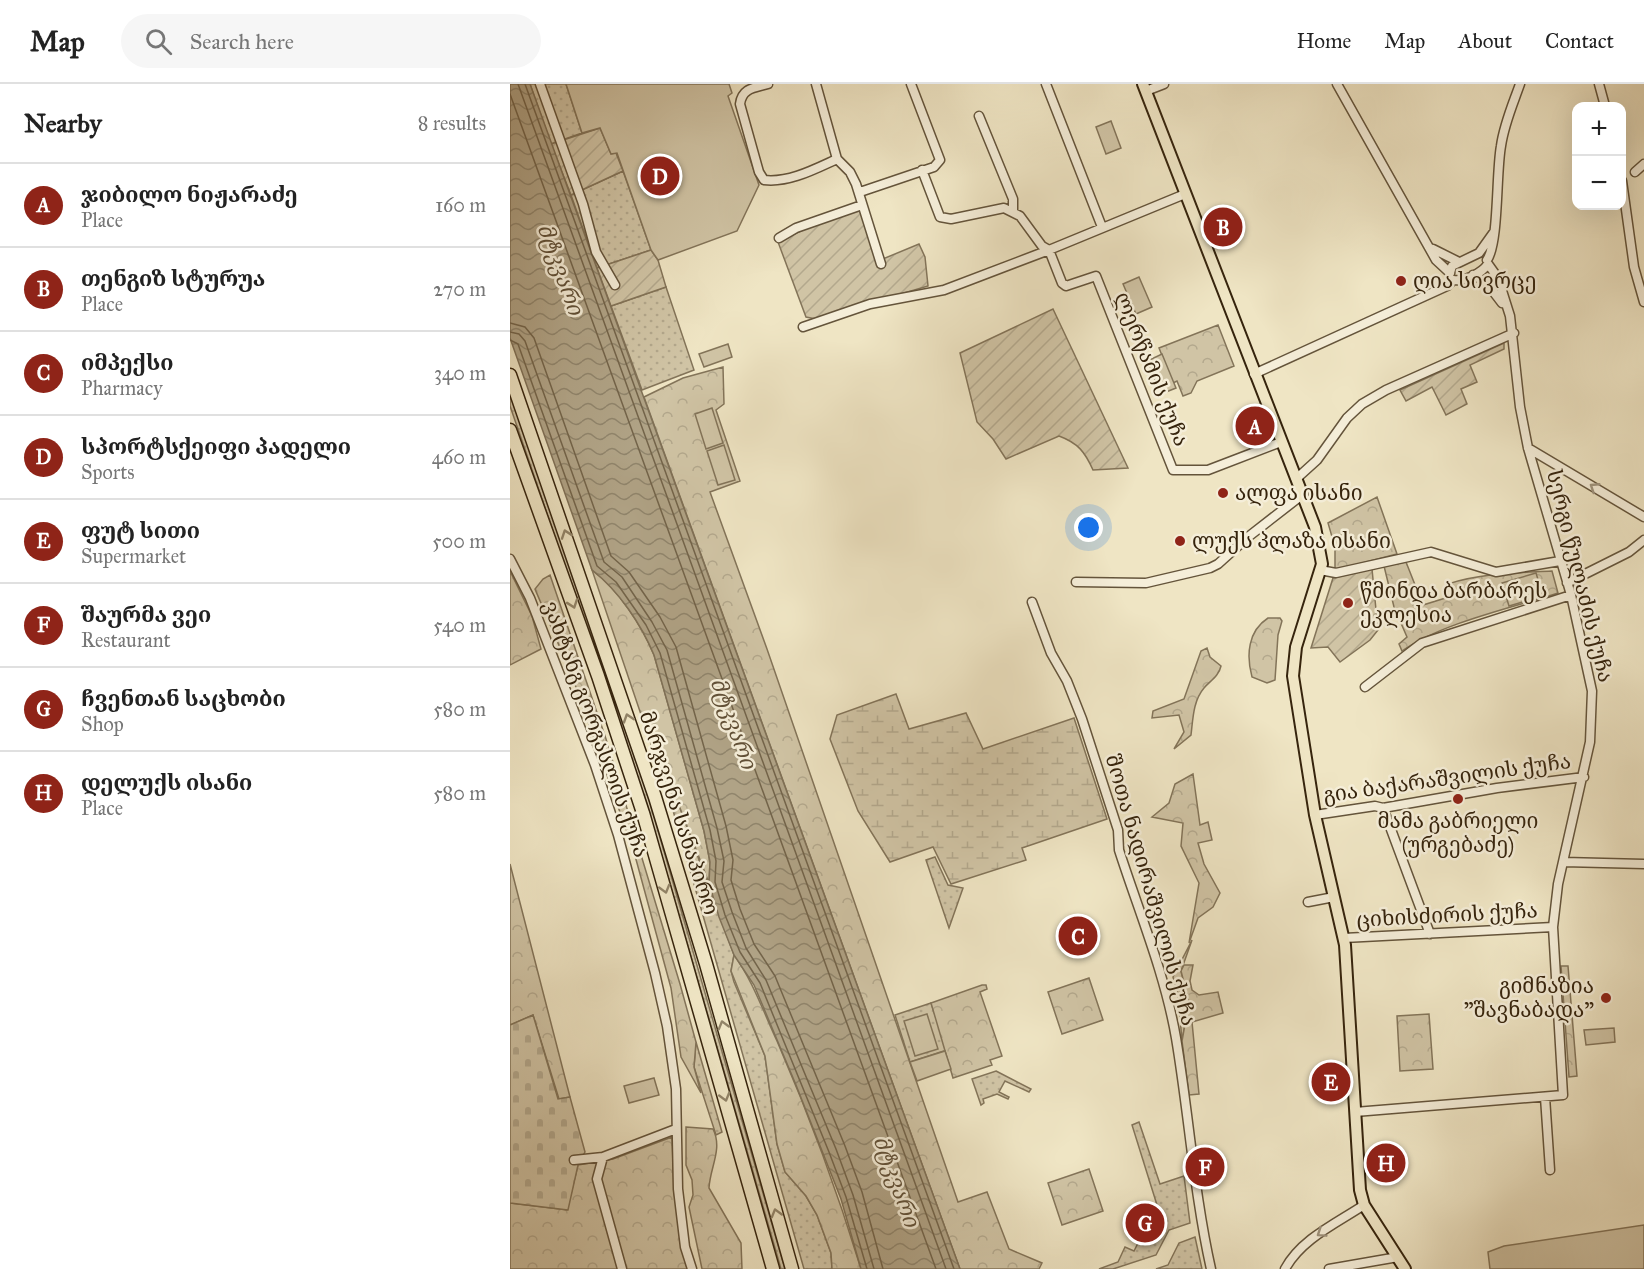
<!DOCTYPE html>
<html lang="en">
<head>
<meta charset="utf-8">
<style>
	body { margin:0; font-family:"IM FELL Great Primer","Noto Serif Georgian",serif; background:#f6f6f6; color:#222 }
	.controls { position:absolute; right:18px; top:18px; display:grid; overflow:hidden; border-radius:12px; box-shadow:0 6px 24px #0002 }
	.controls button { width:54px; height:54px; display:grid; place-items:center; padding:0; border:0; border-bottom:2px solid #e0e0e0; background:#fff; color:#222; font:30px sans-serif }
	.you { position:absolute; left:579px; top:444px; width:21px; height:21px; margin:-15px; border:4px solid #fff; border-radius:50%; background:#1a73e8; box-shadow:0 0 0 9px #1a73e833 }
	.badge { display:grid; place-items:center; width:39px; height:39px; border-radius:50%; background:#8f2418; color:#fff; font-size:20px; font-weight:700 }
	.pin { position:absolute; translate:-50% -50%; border:3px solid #fff; box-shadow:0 2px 6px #0006 }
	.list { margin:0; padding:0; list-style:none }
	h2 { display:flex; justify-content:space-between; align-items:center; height:78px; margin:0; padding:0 24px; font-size:26px }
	h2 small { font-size:20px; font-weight:400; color:#767676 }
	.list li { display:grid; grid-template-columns:39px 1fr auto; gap:18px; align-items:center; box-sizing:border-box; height:84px; padding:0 24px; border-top:2px solid #e0e0e0 }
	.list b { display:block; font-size:22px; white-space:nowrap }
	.list p { margin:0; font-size:20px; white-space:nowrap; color:#767676 }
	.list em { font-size:20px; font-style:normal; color:#767676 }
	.icon { flex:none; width:33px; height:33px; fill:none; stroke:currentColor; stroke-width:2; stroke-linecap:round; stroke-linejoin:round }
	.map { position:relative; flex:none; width:1134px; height:1185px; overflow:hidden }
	header { display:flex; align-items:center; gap:36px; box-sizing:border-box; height:84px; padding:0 30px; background:#fff; border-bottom:2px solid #e0e0e0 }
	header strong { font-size:28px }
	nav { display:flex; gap:33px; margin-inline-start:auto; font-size:21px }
	.search { width:420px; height:54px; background:#f6f6f6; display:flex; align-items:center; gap:15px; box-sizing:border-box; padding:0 21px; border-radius:33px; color:#767676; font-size:22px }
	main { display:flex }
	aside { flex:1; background:#fff }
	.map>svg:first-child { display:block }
</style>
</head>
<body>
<header>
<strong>Map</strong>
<div class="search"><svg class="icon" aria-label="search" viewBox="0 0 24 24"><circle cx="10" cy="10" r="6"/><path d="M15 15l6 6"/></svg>Search here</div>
<nav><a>Home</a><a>Map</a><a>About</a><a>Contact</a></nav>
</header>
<main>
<aside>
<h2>Nearby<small>8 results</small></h2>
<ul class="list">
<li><span class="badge">A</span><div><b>ჯიბილო ნიჟარაძე</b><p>Place</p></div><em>160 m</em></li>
<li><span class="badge">B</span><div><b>თენგიზ სტურუა</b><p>Place</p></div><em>270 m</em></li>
<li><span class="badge">C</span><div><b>იმპექსი</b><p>Pharmacy</p></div><em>340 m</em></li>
<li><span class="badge">D</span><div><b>სპორტსქეიფი პადელი</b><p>Sports</p></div><em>460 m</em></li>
<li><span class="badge">E</span><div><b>ფუტ სითი</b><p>Supermarket</p></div><em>500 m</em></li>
<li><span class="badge">F</span><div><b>შაურმა ვეი</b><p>Restaurant</p></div><em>540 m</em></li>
<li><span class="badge">G</span><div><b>ჩვენთან საცხობი</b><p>Shop</p></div><em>580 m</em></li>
<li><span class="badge">H</span><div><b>დელუქს ისანი</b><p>Place</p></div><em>580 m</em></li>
</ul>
</aside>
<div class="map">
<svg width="1134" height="1185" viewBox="0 0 1134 1185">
	<defs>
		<pattern id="grass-dots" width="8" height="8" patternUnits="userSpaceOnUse" patternTransform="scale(1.5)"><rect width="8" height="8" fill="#d0c4a5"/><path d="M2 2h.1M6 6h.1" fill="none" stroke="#b3a88d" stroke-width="1.8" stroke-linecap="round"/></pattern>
		<pattern id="forest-crowns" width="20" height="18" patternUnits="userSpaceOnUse" patternTransform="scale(1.5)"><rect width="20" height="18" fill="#d0c4a5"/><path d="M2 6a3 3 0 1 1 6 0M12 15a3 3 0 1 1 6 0" fill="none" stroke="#b3a88d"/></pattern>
		<pattern id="wetland-marsh" width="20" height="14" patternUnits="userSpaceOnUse" patternTransform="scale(1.5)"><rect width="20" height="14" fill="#d0c4a5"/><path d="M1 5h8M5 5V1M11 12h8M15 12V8" fill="none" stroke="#b3a88d"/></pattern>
		<pattern id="cemetery-stones" width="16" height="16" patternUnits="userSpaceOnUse" patternTransform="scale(1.5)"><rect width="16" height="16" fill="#d0c4a5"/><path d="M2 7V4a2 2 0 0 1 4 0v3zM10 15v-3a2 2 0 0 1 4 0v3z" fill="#b3a88d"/></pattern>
		<pattern id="garden-furrows" width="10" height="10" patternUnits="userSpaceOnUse" patternTransform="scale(1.5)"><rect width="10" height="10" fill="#d0c4a5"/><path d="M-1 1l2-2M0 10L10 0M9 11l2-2" fill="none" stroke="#b3a88d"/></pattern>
		<pattern id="water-waves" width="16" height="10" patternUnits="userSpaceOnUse" patternTransform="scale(1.5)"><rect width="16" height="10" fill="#b0a386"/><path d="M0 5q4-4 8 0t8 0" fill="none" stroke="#90856c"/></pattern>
	</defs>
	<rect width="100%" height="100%" fill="#efe5c4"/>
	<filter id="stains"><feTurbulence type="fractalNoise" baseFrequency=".00333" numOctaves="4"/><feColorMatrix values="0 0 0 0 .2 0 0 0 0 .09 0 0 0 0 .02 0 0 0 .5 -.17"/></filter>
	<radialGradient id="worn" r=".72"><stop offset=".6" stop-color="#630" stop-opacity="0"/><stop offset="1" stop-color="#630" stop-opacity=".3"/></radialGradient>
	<path fill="url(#grass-dots)" stroke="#837459" stroke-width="1.5" d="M20 0H56L72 49 41 60Z
		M113 87 141 166 87 184 61 111Z
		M156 203 184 286 132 306 101 222Z
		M0 311 80 531 140 719 275 1185H271L137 720 0 322Z
		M160 716 170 724 224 871 221 887 224 898 255 972 267 1060 275 1088 296 1112 307 1131 321 1169 322 1185H294Z
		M425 773 438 801 453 804 439 844 416 776Z
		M682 856 671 887 679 918 672 957 668 910 663 893Z
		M421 919 437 966 400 978 385 931Z
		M186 958 212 1048 206 1051 184 983Z
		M486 987 521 1005 519 1008 495 997 489 1008 499 1013 498 1015 487 1010 473 1015 474 1019 471 1021 462 995Z
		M629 1038 650 1100 674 1092 680 1139 659 1146 646 1171 603 1185H589L608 1178 615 1163 624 1167 647 1121 622 1041Z
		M685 1153 692 1185H646L658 1181 669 1159Z"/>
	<path fill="url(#forest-crowns)" stroke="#837459" stroke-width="1.5" d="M708 241 724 282 687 297 681 309 673 312 667 297 663 299 649 264Z
		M213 283 214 320 206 326 230 397 200 408 257 565 448 1118 477 1108 499 1165 532 1179 529 1185H450L134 313 173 294Z
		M867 413 887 470 825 486V463L818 439Z
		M896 478 913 521 942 512 938 500C970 489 1007 489 1042 487L1048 509C1001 524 932 539 892 567L889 560 897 553 884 523 874 482Z
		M82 486C109 507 131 540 144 571L194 747 200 778 199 799 170 724 160 716Z
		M0 487 22 532 31 565 0 581Z
		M40 491 96 655 170 900 186 958 184 983 191 1009 171 973 161 904 124 768 62 592 25 505 33 495Z
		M758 534H770L772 537 768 551 765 596 757 599 742 593C736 571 738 547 758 534Z
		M697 564 700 573 711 582C709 592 700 597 694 604 683 617 683 635 681 651L664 665 674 648 669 631 642 634 643 627 674 615 691 567Z
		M683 690 690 741 698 738 702 756 688 759 694 780 710 809 703 823 688 834 679 859 689 799 671 762 673 739 642 733 659 719 665 700Z
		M0 780 60 1013 49 1015 23 931 0 941Z
		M224 871C243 897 253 927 267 957 300 1033 327 1106 351 1185H322L321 1169 307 1131 296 1112 275 1088 267 1060 255 972 221 887Z
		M674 881H683L680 897 682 906 689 911 708 908 713 929 682 938 689 1010 679 1011 672 957 679 918 671 887Z
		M1051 882H1058L1067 992 1059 993Z
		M579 894 593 936 552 950 538 908Z
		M472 901H476L477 905 470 908 492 972 480 976 482 981 443 994 421 919Z
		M919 930 923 985 890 987 887 932Z
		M176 1043 203 1045C213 1065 200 1083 199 1104L231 1159 232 1185H192L179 1123 183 1111 182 1096 176 1081Z
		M162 1053 164 1109 177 1185H0V1119L57 1126 68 1081 103 1075Z
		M579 1085 593 1127 552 1141 538 1099Z"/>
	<path fill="url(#wetland-marsh)" stroke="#837459" stroke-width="1.5" d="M386 610 399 645 456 629 473 665 564 634 597 735 512 764 516 776 441 800 423 763 380 778 348 727 320 655 327 631Z"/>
	<path fill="url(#cemetery-stones)" stroke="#837459" stroke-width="1.5" d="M23 931 48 1015 60 1013 75 1068 68 1081 58 1126 0 1119V941Z"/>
	<path fill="url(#garden-furrows)" stroke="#837459" stroke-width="1.5" d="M90 44 101 70 106 69 113 87 61 111 41 60Z
		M351 125 368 177 409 160 415 173 418 202 306 235 296 233 268 158 299 143Z
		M141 166 148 176 156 203 101 222 87 184Z
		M543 225 618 384 583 386C575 368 568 359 549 352L496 375 483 355 467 338 450 269Z
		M994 259V265L960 281 967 298 951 305 957 320 936 331 922 303 896 317 890 306Z
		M862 485 868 546 860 556 830 578 818 563 801 564 823 494Z"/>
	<path fill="#d0c4a5" stroke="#837459" stroke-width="1.5" d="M56 0H219L222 9 218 12 249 101 227 147 148 176 141 166 107 69 101 70 90 44 72 49Z
		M601 37 611 64 596 70 586 43Z
		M629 193 642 223 626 230 613 200Z
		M218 260 222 273 194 283 189 270Z
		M652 270 666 304 651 310 637 277Z
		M202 324 213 359 196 365 185 330Z
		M214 361 225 396 208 401 197 367Z
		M1026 489 1033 512 999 522 992 499Z
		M417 930 428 965 405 972 394 937Z
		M1104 944 1105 958 1076 961 1074 946Z
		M435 967 441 985 407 997 400 978Z
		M144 994 149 1011 119 1019 114 1002Z
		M1134 1141V1185H980L978 1168 994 1162Z"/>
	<path fill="url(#water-waves)" stroke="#7f7056" stroke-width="1.5" d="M0 0H20L450 1185H351L331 1115 286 1001 244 901 224 871 209 833 199 799 200 778 194 747 144 571C131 540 109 507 82 486L0 254Z"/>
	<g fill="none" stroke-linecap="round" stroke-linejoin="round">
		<path stroke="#73644a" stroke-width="1.5" d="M8 0 436 1185
			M15 0 444 1185
			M0 10 426 1185
			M0 239 15 243 24 254 101 472 119 488 150 533 166 563 216 742 223 776 221 796 230 825 244 860 265 892 335 1062 352 1108 373 1185
			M0 248 9 250 15 257 94 478 112 493 142 538 157 566 207 744 214 777 212 798 222 828 236 864 256 896 326 1065 343 1111 364 1185
			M0 256 8 260 87 482 106 498 136 541 150 569 200 746 206 777 205 798 215 831 230 868 250 899 319 1068 336 1113 357 1185"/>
		<g stroke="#64543b" stroke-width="11">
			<path id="minor" d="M30 0 73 120 86 168 105 201
				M258 0C244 4 232 4 230 20L249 88 254 96C279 99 305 85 327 75
				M306 0 327 75 340 88 346 100 371 180
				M536 0 592 143
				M827 0 926 176 940 189
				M1089 0 1095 22
				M636 7 654 0
				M469 32 503 115V126
				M412 86 430 133 441 135 494 124 510 132 532 162 539 166 675 110
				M1125 88 1134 80
				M1112 97 1124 183 1134 218
				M350 108 424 83 430 76 401 0
				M269 154 286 144 352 121
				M923 165 949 178
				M977 176C989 159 986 88 991 62 994 40 1003 20 1010 0
				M940 189 942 182 969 169 984 148
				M963 191 976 198 992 219
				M943 196C954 198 972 189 978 180
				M293 243 360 220 434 206 539 166 552 199 556 202 586 192 663 386H698L771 358
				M744 290 937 202 943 196
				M1018 364 1134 433
				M786 395 807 376 837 334 852 320 876 306 1004 249
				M0 475 20 514 85 681 108 751 145 889 157 942 166 1005 168 1105 175 1163 182 1185
				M810 486 826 489 921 468 986 488 1050 477
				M566 498 636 499 700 484 708 480 738 453 792 411
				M1057 499 1119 468 1134 456
				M522 518 541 569 557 597 572 635 608 746 609 766C629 828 655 890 666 954 679 1031 684 1109 701 1185
				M855 603 912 559 1061 511
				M873 724 920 850
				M805 731 865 722 873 724 987 704 1074 693
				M1054 778 1134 780
				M798 818 824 813
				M834 854 1043 843
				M1035 1013 1040 1086
				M845 1028 1053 1011 1043 843 1048 800 1080 658 1082 607 1061 511 1018 364 1010 323 1000 232 988 194 978 180
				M64 1076 93 1073
				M112 1185 87 1095 93 1073 166 1045
				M775 1185C791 1155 827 1139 854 1121
				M819 1185 888 1173"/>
		</g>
		<g stroke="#36240d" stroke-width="14">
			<path id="major" d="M633 0 805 443 812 480 786 563 783 592 805 731 835 861 850 1106 854 1121 895 1185"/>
		</g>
		<g stroke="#36240d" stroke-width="15">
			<path id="highway" d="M0 291 145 713 196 880 282 1185
				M0 346 88 592 133 729 263 1185"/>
		</g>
		<use href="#minor" stroke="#f5eed9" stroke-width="8"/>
		<use href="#major" stroke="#efe5c4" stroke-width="10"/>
		<use href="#highway" stroke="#efe5c4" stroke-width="12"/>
	</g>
	<defs><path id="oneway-chevron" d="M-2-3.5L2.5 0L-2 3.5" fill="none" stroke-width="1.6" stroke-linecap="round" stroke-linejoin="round" transform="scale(1.5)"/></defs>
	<g stroke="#9f937d">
		<use href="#oneway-chevron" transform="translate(1084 403) rotate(-147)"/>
		<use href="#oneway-chevron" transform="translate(811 1149) rotate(146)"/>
	</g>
	<g stroke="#928468">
		<use href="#oneway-chevron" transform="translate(56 450) rotate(-109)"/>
		<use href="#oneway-chevron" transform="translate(63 520) rotate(71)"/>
		<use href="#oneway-chevron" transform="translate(118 634) rotate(-108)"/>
		<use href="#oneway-chevron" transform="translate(155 805) rotate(74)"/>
		<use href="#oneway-chevron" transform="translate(213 941) rotate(-106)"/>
		<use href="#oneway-chevron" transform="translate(215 1013) rotate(74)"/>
		<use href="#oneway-chevron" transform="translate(266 1129) rotate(-106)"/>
	</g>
	<g fill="#8f2418" stroke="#f5eed9" stroke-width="2">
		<circle cx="891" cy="197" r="6"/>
		<circle cx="713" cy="409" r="6"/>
		<circle cx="670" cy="457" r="6"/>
		<circle cx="838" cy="519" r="6"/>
		<circle cx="948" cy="715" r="6"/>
		<circle cx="1096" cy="914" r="6"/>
	</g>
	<g text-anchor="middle" stroke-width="5" stroke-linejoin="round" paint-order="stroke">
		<g font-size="21" fill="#36240d" stroke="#f5eed9" text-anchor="start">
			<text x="903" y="204">ღია სივრცე</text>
			<text x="725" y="416">ალფა ისანი</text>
			<text x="682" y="464">ლუქს პლაზა ისანი</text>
			<text x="850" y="514">წმინდა ბარბარეს<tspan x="850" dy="24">ეკლესია</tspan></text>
			<text x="948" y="744" text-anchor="middle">მამა გაბრიელი<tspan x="948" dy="24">(ურგებაძე)</tspan></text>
			<text x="1084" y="909" text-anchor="end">გიმნაზია<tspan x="1084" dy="24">"შავნაბადა"</tspan></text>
		</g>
		<g font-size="21" fill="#36240d" stroke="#f5eed9">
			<text transform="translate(642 285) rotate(68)" y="7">ლერწამის ქუჩა</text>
			<text transform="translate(1070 492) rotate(76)" y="7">სერგი წულაძის ქუჩა</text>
			<text transform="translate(86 645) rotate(70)" y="7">ვახტანგ გორგასლის ქუჩა</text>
			<text transform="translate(937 694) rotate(-8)" y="7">გია ბაქარაშვილის ქუჩა</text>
			<text transform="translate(169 729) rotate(72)" y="7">მარჯვენა სანაპირო</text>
			<text transform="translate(641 806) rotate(74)" y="7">შოთა ნადირაშვილის ქუჩა</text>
			<text transform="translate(937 831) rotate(-3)" y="7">ციხისძირის ქუჩა</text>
		</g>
		<g font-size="22" font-style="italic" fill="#615037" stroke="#f5eed9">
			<text transform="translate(51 185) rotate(70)" y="8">მტკვარი</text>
			<text transform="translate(224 639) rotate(70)" y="8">მტკვარი</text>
			<text transform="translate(387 1097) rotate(70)" y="8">მტკვარი</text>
		</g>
	</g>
	<rect width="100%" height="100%" filter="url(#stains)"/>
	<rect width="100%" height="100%" fill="url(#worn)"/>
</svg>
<div class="controls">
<button>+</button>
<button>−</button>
</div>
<div class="you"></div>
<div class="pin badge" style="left:745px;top:342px">A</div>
<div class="pin badge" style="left:713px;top:143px">B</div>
<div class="pin badge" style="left:568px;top:852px">C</div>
<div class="pin badge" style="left:150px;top:92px">D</div>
<div class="pin badge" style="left:821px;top:998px">E</div>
<div class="pin badge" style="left:695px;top:1083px">F</div>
<div class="pin badge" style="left:635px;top:1139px">G</div>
<div class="pin badge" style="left:876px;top:1079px">H</div>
</div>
</main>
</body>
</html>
